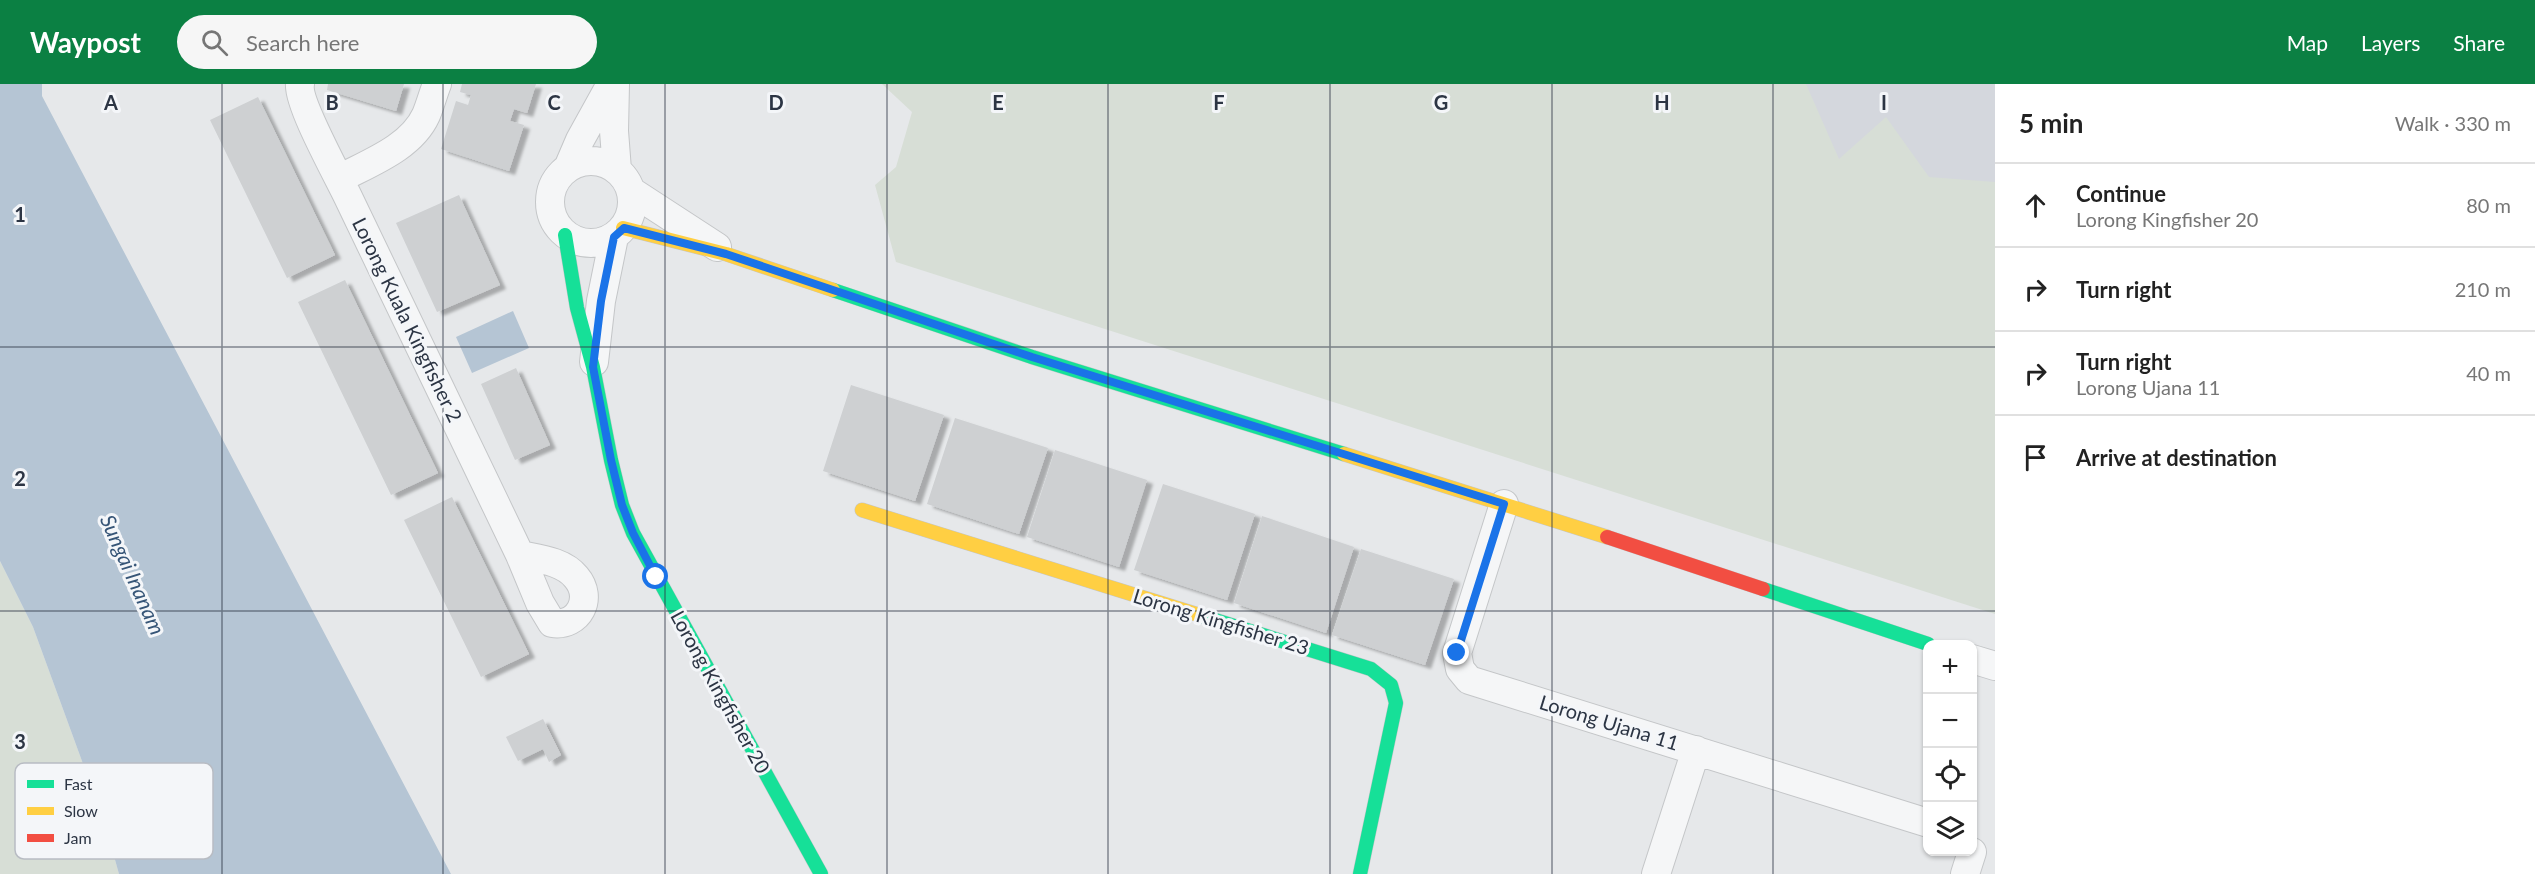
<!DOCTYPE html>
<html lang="en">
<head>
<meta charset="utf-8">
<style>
	body { margin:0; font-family:Lato,sans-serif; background:#f6f6f6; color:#222 }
	.controls { position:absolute; right:18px; bottom:18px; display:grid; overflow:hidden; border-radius:12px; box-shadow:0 2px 4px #0004 }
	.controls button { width:54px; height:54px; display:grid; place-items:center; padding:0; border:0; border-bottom:2px solid #e0e0e0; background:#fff; color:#222; font:30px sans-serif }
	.stop { position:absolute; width:18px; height:18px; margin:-14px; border:4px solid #1a73e8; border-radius:50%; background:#fff }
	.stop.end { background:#1a73e8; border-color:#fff; box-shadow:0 2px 6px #0008 }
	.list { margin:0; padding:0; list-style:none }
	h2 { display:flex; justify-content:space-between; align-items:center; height:78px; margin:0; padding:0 24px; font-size:26px }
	h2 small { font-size:20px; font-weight:400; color:#767676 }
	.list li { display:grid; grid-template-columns:39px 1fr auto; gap:18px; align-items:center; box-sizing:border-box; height:84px; padding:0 24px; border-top:2px solid #e0e0e0 }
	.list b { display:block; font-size:22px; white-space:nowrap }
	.list p { margin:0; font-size:20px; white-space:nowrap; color:#767676 }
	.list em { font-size:20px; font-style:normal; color:#767676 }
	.icon { flex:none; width:33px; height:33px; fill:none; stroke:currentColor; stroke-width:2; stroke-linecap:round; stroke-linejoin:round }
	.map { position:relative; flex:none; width:1995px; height:790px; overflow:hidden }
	header { display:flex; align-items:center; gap:36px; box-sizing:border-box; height:84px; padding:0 30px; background:#0b8043; color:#fff }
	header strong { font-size:28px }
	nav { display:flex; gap:33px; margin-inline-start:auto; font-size:21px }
	.search { width:420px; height:54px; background:#f6f6f6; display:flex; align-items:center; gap:15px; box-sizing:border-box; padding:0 21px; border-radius:33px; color:#767676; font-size:22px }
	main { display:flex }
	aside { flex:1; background:#fff }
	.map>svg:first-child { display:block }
</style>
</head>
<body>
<header>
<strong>Waypost</strong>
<div class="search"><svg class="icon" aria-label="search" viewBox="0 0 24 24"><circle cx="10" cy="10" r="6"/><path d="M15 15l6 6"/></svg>Search here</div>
<nav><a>Map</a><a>Layers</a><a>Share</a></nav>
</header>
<main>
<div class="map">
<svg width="1995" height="790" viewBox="0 0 1995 790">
	<defs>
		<filter id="shadow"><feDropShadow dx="6" dy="4" stdDeviation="1.5" flood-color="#0004"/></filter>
	</defs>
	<rect width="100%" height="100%" fill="#e6e8ea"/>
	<path fill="#d4d7dd" d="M1792 0H1995V114L1826 90Z"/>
	<path fill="#d7ded6" d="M882 0H1806L1839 75 1886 33 1929 93 1995 98V530L896 178 875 101 896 83 912 28Z
		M0 477 33 543 105 740 119 790H0Z"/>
	<path fill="#b5c5d4" d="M0 0H42V12L451 790H119L105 740 33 543 0 477Z
		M513 227 529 264 472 289 456 253Z"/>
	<path fill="#ced0d2" filter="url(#shadow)" d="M328 0H404L396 27 327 6Z
		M462 0H536L527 29 514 25 510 37 524 41 509 87 441 65 456 17 468 21 471 11 460 8Z
		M258 13 335 171 287 194 210 36Z
		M459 111 500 201 437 228 396 139Z
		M345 196 438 389 391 411 298 218Z
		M516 284 550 361 515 376 481 300Z
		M851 301 944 331 915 417 823 387Z
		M955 334 1048 364 1019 450 927 420Z
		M1055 366 1147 396 1119 483 1027 453Z
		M1163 400 1255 430 1227 516 1134 486Z
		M452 413 529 570 481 593 404 436Z
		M1262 432 1354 463 1326 549 1234 519Z
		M1361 465 1454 495 1425 581 1332 551Z
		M543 635 561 671 549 678 543 665 518 677 506 653Z"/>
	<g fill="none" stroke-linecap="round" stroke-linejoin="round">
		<g stroke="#c4c6c8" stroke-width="30">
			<path id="street" d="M300 0C297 18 338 92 348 113 405 232 463 352 520 471
				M615 0 614 47 617 86
				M550 118a41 41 0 1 1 82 0a41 41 0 1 1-82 0Z
				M568 84 580 56 611 0
				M339 95C369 79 411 64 426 31 430 22 433 10 437 0
				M631 107 717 163
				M594 278 601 217 614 153
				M1504 420 1457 569 1460 585 1469 596 1928 739
				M520 471C539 475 563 477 576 493 594 514 579 543 552 539L540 519Z
				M1972 575 1995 582
				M1656 790 1696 666
				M1965 790 1972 768"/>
		</g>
		<g stroke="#c4c6c8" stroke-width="15">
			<path id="fast" d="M565 151 577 224 593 283 611 376 622 421 633 449 821 790
				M833 206 1032 273 1344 370
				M1763 505 1928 560
				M1199 531 1371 585 1391 601 1396 619 1360 790"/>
		</g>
		<g stroke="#c4c6c8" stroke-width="15">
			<path id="slow" d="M623 144 726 170 833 206
				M1344 370 1607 453
				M862 426 1199 531"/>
		</g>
		<g stroke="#c4c6c8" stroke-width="15">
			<path id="jam" d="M1607 453 1763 505"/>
		</g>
		<use href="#street" stroke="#f5f6f7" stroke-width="28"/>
		<use href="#fast" stroke="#16e098" stroke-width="14"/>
		<use href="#slow" stroke="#ffcf43" stroke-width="14"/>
		<use href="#jam" stroke="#f24e42" stroke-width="14"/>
	</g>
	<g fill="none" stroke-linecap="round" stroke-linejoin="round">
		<path stroke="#1a73e8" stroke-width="8" d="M656 493 633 449 622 421 611 376 593 283 601 217 614 153 624 144 726 170 1032 273 1504 420 1457 569"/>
	</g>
	<path fill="none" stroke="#2c3544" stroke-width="1.5" stroke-opacity="0.55" d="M222 0V790M443 0V790M665 0V790M887 0V790M1108 0V790M1330 0V790M1552 0V790M1773 0V790M0 263H1995M0 527H1995"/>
	<g text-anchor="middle" stroke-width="6" stroke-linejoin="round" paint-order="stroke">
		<g font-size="20" fill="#2c3544" stroke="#f4f6f9">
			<text transform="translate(407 236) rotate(64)" y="7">Lorong Kuala Kingfisher 2</text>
			<text transform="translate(1221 538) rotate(17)" y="7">Lorong Kingfisher 23</text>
			<text transform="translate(720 608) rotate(61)" y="7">Lorong Kingfisher 20</text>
			<text transform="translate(1609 639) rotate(17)" y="7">Lorong Ujana 11</text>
		</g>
		<g font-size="21" font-style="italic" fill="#365577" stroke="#f4f6f9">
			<text transform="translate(132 491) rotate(66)" y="7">Sungai Inanam</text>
		</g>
	</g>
	<rect x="15" y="679" width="198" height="96" rx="9" fill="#f4f6f9" stroke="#b8bcc3" stroke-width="1.5"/>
	<rect x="27" y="696" width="27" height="8" fill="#16e098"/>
	<rect x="27" y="723" width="27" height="8" fill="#ffcf43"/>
	<rect x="27" y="750" width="27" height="8" fill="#f24e42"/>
	<g font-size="16" fill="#2c3544">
		<text x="64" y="706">Fast</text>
		<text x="64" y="733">Slow</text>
		<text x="64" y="760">Jam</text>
	</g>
	<g font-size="20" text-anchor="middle" font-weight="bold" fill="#2c3544" stroke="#f4f6f9" stroke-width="6" stroke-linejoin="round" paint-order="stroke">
		<text x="111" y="26">A</text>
		<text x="332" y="26">B</text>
		<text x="554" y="26">C</text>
		<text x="776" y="26">D</text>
		<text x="998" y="26">E</text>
		<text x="1219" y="26">F</text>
		<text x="1441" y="26">G</text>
		<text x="1662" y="26">H</text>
		<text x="1884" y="26">I</text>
		<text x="20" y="138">1</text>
		<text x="20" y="402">2</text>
		<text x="20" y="665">3</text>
	</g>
</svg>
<div class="controls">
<button>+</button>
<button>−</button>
<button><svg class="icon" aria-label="locate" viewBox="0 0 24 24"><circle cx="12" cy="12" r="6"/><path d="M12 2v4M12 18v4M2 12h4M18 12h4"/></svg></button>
<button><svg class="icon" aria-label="layers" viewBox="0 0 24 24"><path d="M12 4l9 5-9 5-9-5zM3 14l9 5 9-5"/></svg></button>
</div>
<div class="stop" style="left:656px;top:493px"></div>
<div class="stop end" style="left:1457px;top:569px"></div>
</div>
<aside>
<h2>5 min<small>Walk · 330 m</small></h2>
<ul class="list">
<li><svg class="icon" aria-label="ahead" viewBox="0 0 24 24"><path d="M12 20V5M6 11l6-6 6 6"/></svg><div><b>Continue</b><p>Lorong Kingfisher 20</p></div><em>80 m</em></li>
<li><svg class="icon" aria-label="right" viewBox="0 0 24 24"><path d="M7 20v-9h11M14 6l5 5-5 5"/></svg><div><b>Turn right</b></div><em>210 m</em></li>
<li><svg class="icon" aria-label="right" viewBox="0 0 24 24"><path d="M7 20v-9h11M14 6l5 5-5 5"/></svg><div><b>Turn right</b><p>Lorong Ujana 11</p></div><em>40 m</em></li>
<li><svg class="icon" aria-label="arrive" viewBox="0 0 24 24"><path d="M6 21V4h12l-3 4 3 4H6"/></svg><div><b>Arrive at destination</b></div></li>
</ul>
</aside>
</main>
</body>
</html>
